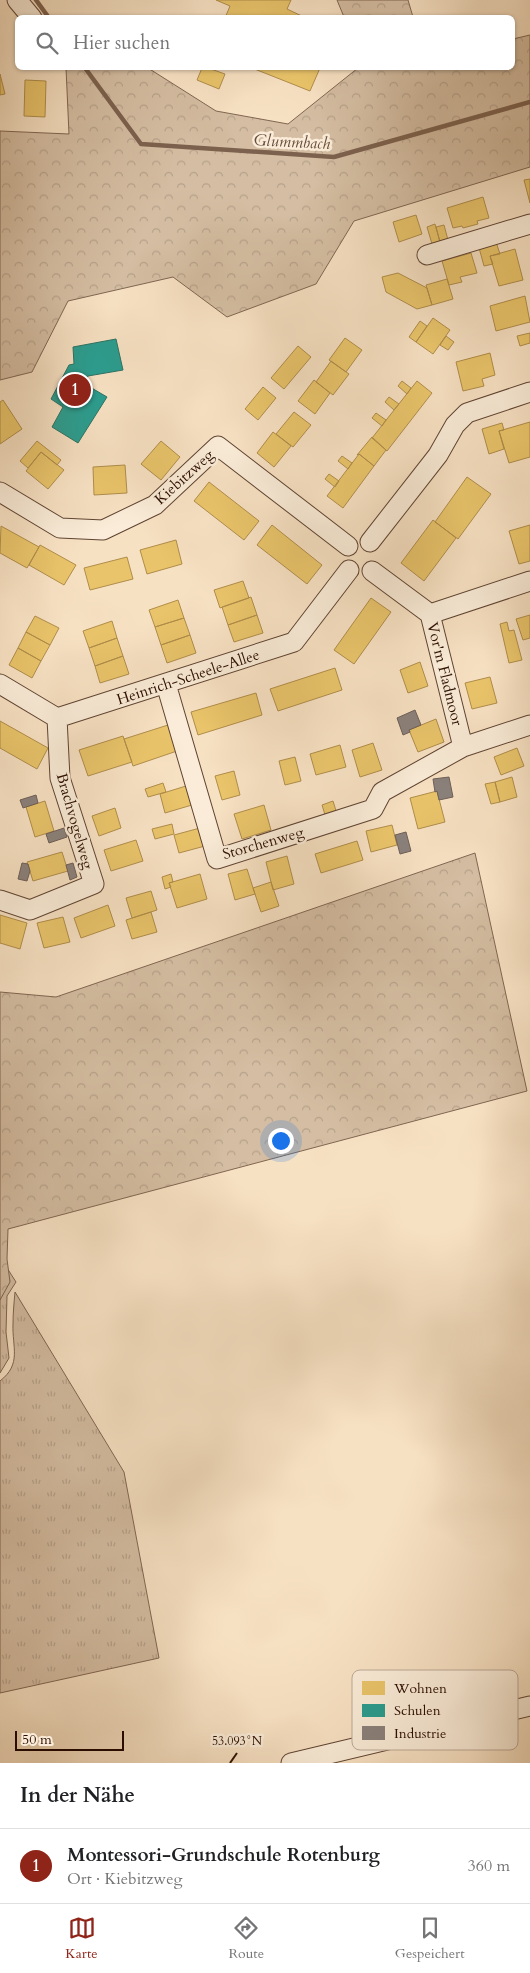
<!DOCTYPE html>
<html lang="de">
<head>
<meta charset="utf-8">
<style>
	body { margin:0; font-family:Cardo,serif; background:#f6f6f6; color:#202124 }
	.scale { position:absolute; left:15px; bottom:12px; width:109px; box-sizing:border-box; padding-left:5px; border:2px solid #2c0e01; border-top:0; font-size:14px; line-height:18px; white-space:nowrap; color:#2c0e01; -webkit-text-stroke:4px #faecd8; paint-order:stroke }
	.you { position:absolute; left:280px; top:1140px; width:18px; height:18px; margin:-12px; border:4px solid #fff; border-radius:50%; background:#1a73e8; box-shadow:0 0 0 8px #1a73e833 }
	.badge { display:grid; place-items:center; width:32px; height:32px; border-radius:50%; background:#8f2418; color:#fff; font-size:16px; font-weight:700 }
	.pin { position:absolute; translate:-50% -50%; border:2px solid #fff; box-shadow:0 1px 5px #0006 }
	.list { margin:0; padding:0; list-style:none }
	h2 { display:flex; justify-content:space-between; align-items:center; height:65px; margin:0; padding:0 20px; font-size:21px }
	h2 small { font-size:16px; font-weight:400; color:#757577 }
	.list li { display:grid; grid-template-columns:32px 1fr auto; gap:15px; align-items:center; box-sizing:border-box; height:75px; padding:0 20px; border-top:1px solid #e0e0e0 }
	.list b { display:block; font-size:19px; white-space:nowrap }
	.list p { margin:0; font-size:16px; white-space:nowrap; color:#757577 }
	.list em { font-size:16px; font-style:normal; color:#757577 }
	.icon { flex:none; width:28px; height:28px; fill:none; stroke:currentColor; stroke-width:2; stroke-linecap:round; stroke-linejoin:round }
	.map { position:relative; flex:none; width:530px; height:1763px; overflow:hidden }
	.search { position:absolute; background:#fff; box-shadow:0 1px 4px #0004; left:15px; right:15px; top:15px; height:55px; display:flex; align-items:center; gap:12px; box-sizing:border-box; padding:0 18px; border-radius:8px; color:#757577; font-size:19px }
	.sheet { height:140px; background:#fff }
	nav { display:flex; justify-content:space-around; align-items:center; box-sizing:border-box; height:70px; border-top:1px solid #e0e0e0; background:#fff; font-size:14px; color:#757577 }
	nav a { display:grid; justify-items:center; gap:2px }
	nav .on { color:#8f2418 }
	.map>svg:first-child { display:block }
</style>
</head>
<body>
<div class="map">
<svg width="530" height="1763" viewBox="0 0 530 1763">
	<defs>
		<pattern id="grass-tufts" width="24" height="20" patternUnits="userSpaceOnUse" patternTransform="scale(1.25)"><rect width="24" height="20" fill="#d4bda2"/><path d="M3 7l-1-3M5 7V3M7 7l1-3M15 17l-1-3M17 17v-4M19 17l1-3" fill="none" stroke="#b6a18a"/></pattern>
		<pattern id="forest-crowns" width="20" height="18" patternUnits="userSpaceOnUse" patternTransform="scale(1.25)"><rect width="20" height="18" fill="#d4bda2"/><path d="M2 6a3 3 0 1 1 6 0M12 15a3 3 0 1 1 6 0" fill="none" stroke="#b6a18a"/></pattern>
	</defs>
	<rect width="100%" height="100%" fill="#f7e1c3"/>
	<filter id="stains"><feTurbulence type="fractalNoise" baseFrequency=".004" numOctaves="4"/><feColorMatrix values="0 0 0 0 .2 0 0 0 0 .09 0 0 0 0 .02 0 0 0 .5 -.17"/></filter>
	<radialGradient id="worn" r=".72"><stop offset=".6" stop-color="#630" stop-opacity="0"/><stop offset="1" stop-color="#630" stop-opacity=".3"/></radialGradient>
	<path fill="url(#grass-tufts)" stroke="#806652" d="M0 1257 16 1282 7 1296 6 1332 9 1358 0 1373Z
		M15 1292 124 1472 159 1658 0 1693V1381C22 1364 12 1347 13 1324 13 1313 14 1303 15 1292Z"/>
	<path fill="url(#forest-crowns)" stroke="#806652" d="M337 0H408L413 17H344Z
		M530 35V167L354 221 316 284 227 317 173 277 68 301 32 372 0 380V131L69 134 66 68H148L216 111 288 124 358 68H512L513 39Z
		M475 853 527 1091 8 1229 7 1259 10 1282 0 1300V992L56 997Z"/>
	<path fill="#e9c46a" stroke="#b08d4a" d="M216 0H291L287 9 306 18H225L230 6Z
		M202 68H208L225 74 219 89 197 80Z
		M252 68H320L310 91Z
		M0 74 5 94 0 95Z
		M25 80 46 81 45 117 24 116Z
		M530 179V203L524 180Z
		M483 197 489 218 477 221 478 224 463 228 462 226 453 228 447 208Z
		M416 215 422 234 399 242 393 222Z
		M435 224 440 242 432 244 427 227Z
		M444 225 448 240 440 242 436 227Z
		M495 239 500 254 490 256 493 264 484 266 478 244Z
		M515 249 523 280 499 286 490 256Z
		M471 253 477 273 460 277 462 282 449 285 442 261Z
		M398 273 427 288 432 305 417 309 386 292 382 277Z
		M447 279 453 299 432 305 426 285Z
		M525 296 530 322 496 331 490 306Z
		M433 318 450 330 433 354 416 342Z
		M420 321 427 326 416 342 409 337Z
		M530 333V343L520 346 517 336Z
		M446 336 454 342 448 350 440 345Z
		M345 338 362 350 346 372 329 360Z
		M298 346 311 357 284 389 271 378Z
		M490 353 495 375 482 379 484 386 463 391 456 362Z
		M331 361 349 374 333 395 316 382Z
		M314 380 330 393 315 414 298 401Z
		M402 381 411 388 407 394 398 386Z
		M417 381 432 393 387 451 372 438Z
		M263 387 276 398 258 420 245 409Z
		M389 397 399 404 394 410 385 402Z
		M3 400 22 429 0 444V402Z
		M294 412 311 425 293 447 276 434Z
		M376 413 386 420 382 426 372 418Z
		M530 422V457L509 463 499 431Z
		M502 423 504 430 499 431 504 449 489 454 482 429Z
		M273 432 291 446 274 467 257 453Z
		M372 437 386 450 374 466 359 454 357 455Z
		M37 441 61 460 57 465 41 452 28 468 20 461Z
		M161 441 180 457 161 480 141 464Z
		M41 452 64 470 48 489 26 471Z
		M359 454 374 466 343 508 327 496Z
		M342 456 352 463 348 469 338 461Z
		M125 465 127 493 94 495 93 467Z
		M329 474 339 481 335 487 325 479Z
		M467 477 491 494 458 539 435 522Z
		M209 482 259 521 244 540 194 501Z
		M433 520 456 538 424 581 401 563Z
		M272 525 322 565 307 584 257 545Z
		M530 525V561L519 564 509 531Z
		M1 526 39 547 27 568 0 553Z
		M176 540 182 564 147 574 140 550Z
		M40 545 76 565 64 585 29 565Z
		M127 557 133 579 90 590 84 568Z
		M243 581 249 598 220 608 214 590Z
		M251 597 257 615 228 625 222 607Z
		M371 598 391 612 354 664 334 650Z
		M178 600 184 618 155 627 149 610Z
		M257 615 263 633 234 642 228 625Z
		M530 615V638L523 640 516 619Z
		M35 616 59 628 50 645 26 632Z
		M184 618 190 635 161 645 155 627Z
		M112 621 117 638 89 648 83 631Z
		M507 622 509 631 514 630 522 660 509 663 500 624Z
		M26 632 50 645 41 661 18 648Z
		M190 635 196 653 167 663 161 645Z
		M117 638 123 656 95 666 89 648Z
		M18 648 41 661 32 678 9 665Z
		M123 656 129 674 100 683 95 666Z
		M420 662 428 686 408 693 400 670Z
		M335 668 342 690 278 711 270 689Z
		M490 677 497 703 472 709 465 683Z
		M256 693 262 715 198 735 191 712Z
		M436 719 444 742 418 752 409 730Z
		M0 721 48 748 37 769 0 748Z
		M168 725 177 751 133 766 124 739Z
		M123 736 132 762 88 776 79 750Z
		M373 743 382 770 360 777 352 750Z
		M340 745 346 767 316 775 310 754Z
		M517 748 524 766 501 775 494 757Z
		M295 757 301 781 285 785 279 761Z
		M234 771 240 795 222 800 215 776Z
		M512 777 517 797 500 802 495 782Z
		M495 782 500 802 491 804 485 784Z
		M163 783 166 792 148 797 145 789Z
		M186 786 192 805 165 813 160 794Z
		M437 791 445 822 418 829 410 798Z
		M45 801 54 831 35 837 26 807Z
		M333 801 337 814 326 818 322 805Z
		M264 805 271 830 242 839 234 814Z
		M115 808 121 828 99 836 92 816Z
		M172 824 174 834 155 839 152 829Z
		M392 825 397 845 371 852 366 831Z
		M200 828 205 846 179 853 174 835Z
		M136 840 143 861 111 871 104 850Z
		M357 841 363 860 321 873 315 854Z
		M62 852 68 871 33 881 27 862Z
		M287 856 294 884 273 890 266 862Z
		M247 869 255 894 235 900 228 874Z
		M171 874 173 882 169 883 171 887 165 889 162 877Z
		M200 874 207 899 177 908 169 883Z
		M271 882 279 906 261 912 253 888Z
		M151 891 157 910 132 918 126 898Z
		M108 905 115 926 81 938 74 918Z
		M151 912 157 932 132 939 126 920Z
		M0 915 27 923 20 949 0 943Z
		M63 917 70 942 44 948 37 923Z"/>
	<path fill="#2a9d8f" stroke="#2b7264" d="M116 339 123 370 88 376 83 383 107 397 78 443 52 427 63 407 51 399 69 365 74 364 73 347Z"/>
	<path fill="#8a817c" stroke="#6e5e57" d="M415 710 421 725 409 730 410 732 403 735 397 718Z
		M449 777 453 797 439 800 437 791 435 792 433 779Z
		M36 795 38 803 23 808 20 800Z
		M64 828 67 837 49 843 46 834Z
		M406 832 411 851 400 854 395 835Z
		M22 863 28 864 30 871 27 881 18 879Z
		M73 863 77 877 70 880 66 865Z"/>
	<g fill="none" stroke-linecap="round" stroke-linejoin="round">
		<path stroke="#7c614e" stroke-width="4.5" d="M36 0 49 18
			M85 68 141 144 334 157 530 102"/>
		<g stroke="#5f4332" stroke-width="21">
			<path id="minor" d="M17 0 32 18
				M427 255 530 224
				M0 492 60 528 103 530 155 505 218 446 348 546
				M370 542 438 455 455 425 467 413 530 392
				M372 571 430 614 463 747
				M430 614 530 581
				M0 684 57 718 294 642 349 570
				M166 684 217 859 373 809 382 792 463 747 530 725
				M0 900 30 910 94 884 60 778 57 718
				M291 1763 530 1706"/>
		</g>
		<use href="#minor" stroke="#faecd8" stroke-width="19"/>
	</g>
	<path fill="none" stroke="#2c0e01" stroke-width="2" d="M230 1763 237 1753"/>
	<g text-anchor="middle" stroke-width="5" stroke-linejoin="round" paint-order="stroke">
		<g font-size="15" fill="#2c0e01" stroke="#faecd8">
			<text transform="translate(184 477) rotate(-42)" y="5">Kiebitzweg</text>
			<text transform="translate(445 674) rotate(76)" y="5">Vor'm Fladmoor</text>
			<text transform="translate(188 677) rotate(-18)" y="5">Heinrich-Scheele-Allee</text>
			<text transform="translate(75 821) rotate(74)" y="5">Brachvogelweg</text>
			<text transform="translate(263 843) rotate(-16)" y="5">Storchenweg</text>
		</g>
		<g font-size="16" font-style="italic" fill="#684d3b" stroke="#faecd8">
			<text transform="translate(292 141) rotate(3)" y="6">Glummbach</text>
		</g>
	</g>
	<rect x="352" y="1670" width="166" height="80" rx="8" fill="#faecd8" stroke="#bca998" stroke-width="1"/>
	<rect x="362" y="1681" width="23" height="14" fill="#e9c46a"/>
	<rect x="362" y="1704" width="23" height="13" fill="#2a9d8f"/>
	<rect x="362" y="1726" width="23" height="14" fill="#8a817c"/>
	<g font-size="14" fill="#2c0e01">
		<text x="394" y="1693">Wohnen</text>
		<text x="394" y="1715">Schulen</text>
		<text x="394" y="1738">Industrie</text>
	</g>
	<g font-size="12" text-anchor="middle" fill="#2c0e01" stroke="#faecd8" stroke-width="5" stroke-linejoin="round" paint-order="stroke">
		<text x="237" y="1745">53.093°N</text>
	</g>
	<rect width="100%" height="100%" filter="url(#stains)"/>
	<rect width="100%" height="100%" fill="url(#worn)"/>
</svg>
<div class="scale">50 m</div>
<div class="you"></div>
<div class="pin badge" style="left:75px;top:390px">1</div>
<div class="search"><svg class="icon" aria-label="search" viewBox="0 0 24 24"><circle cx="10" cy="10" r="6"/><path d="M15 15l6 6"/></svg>Hier suchen</div>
</div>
<section class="sheet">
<h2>In der Nähe<small></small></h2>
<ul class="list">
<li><span class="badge">1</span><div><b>Montessori-Grundschule Rotenburg</b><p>Ort · Kiebitzweg</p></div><em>360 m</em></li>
</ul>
</section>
<nav>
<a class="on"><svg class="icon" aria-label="map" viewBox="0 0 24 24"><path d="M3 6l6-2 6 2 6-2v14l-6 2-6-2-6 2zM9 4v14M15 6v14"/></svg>Karte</a>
<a><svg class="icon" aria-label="directions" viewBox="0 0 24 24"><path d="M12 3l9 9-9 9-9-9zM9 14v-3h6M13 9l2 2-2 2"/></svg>Route</a>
<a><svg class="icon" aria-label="saved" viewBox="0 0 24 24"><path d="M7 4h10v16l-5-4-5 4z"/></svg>Gespeichert</a>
</nav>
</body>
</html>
